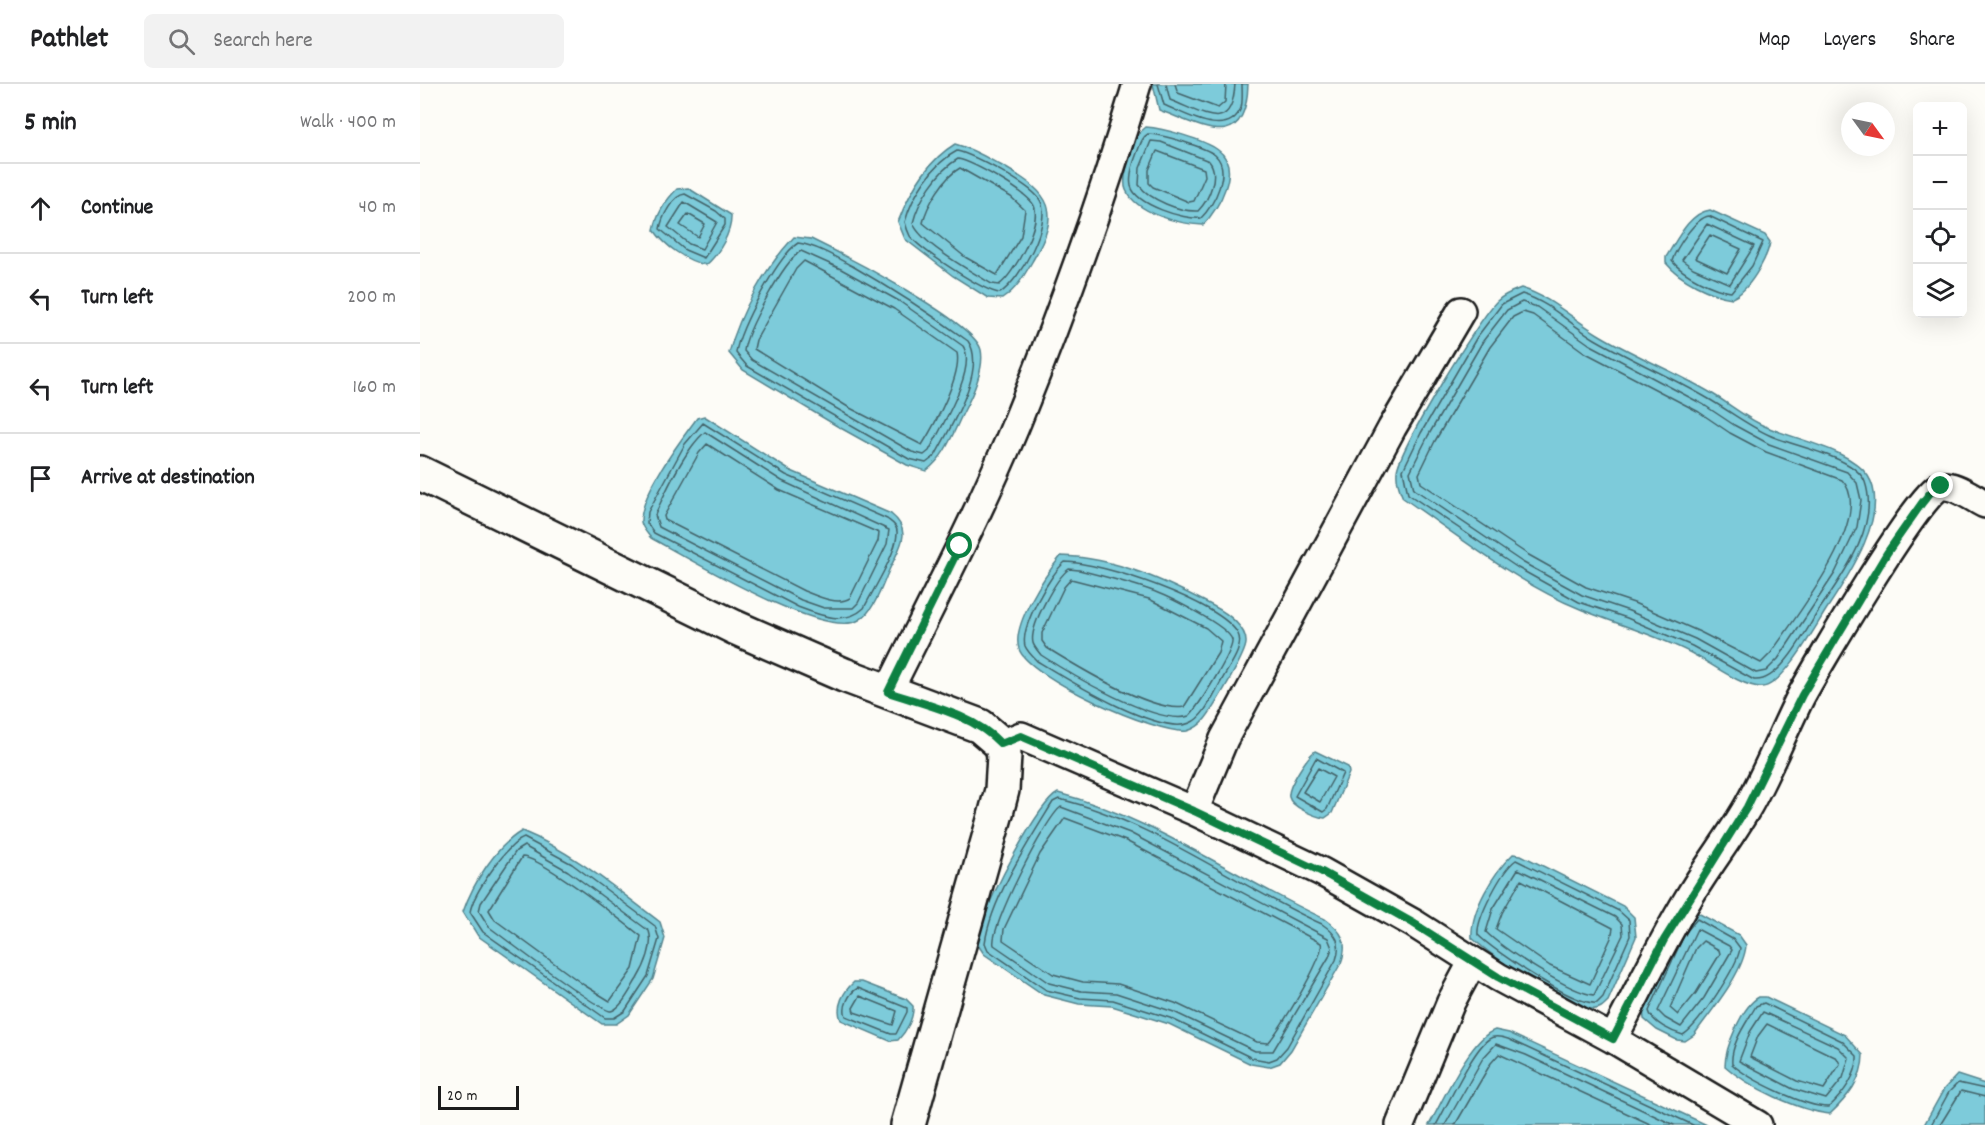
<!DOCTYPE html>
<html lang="en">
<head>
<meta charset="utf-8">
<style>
	body { margin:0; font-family:Dekko,sans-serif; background:#f2f2f2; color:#202124 }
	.controls { position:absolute; right:18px; top:18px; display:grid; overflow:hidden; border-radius:9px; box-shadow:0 6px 24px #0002 }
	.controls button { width:54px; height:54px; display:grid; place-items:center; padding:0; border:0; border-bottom:2px solid #e0e0e0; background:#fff; color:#202124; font:30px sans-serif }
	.compass { position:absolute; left:1421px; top:18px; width:54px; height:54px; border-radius:50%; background:#fff; box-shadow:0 6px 24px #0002; rotate:123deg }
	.scale { position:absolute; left:18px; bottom:15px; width:81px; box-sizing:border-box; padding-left:6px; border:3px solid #1c1c1c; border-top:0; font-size:16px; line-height:21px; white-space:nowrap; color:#1c1c1c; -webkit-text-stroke:4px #fdfcf7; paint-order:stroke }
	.stop { position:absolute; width:18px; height:18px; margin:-14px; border:4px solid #0b8043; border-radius:50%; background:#fff }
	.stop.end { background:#0b8043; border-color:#fff; box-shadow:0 2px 6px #0008 }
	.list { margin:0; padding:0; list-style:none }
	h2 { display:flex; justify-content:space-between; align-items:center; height:78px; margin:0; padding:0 24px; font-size:26px }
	h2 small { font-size:20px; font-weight:400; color:#757577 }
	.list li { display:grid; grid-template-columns:39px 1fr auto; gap:18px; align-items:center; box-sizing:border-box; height:90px; padding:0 24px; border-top:2px solid #e0e0e0 }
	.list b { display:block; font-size:22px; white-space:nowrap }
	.list em { font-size:20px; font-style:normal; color:#757577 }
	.icon { flex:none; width:33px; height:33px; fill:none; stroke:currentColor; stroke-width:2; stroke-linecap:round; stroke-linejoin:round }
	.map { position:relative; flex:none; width:1565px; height:1041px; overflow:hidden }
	header { display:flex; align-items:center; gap:36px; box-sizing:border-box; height:84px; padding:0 30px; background:#fff; border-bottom:2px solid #e0e0e0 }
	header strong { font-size:28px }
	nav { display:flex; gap:33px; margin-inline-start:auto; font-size:21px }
	.search { width:420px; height:54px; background:#f2f2f2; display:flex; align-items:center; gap:15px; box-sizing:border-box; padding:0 21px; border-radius:9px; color:#757577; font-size:22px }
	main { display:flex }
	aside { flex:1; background:#fff }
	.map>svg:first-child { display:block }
</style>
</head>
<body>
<header>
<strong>Pathlet</strong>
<div class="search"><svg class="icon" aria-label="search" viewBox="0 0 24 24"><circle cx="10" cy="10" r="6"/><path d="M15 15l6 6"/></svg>Search here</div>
<nav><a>Map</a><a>Layers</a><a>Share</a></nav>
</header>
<main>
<aside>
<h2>5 min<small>Walk · 400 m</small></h2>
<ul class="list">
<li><svg class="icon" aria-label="ahead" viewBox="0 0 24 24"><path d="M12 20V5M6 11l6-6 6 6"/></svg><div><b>Continue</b></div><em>40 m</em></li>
<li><svg class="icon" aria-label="left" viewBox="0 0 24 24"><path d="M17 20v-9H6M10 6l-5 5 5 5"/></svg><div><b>Turn left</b></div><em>200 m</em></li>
<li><svg class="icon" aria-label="left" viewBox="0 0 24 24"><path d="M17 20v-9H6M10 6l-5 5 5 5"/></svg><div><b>Turn left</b></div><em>160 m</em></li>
<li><svg class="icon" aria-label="arrive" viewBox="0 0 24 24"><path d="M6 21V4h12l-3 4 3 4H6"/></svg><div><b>Arrive at destination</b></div></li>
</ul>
</aside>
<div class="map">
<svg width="1565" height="1041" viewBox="0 0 1565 1041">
	<rect width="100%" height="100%" fill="#fdfcf7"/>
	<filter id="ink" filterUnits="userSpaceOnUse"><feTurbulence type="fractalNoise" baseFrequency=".0167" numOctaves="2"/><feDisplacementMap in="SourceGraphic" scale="12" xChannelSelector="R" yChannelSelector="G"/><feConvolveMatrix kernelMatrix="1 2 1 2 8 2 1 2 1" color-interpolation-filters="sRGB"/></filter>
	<g filter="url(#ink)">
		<path fill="#7dcbda" stroke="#56858e" stroke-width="1.5" d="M733 0H828C826 71 782 42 739 26Z
			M726 43C743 44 785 56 798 66 822 83 799 125 783 141 760 140 717 130 706 106 702 97 707 80 710 70 714 59 716 50 726 43Z
			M535 60C554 65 569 75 586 84 631 110 642 127 613 176 604 192 597 205 582 215L568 214 533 192 485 155 478 138C490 107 507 77 535 60Z
			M268 104 311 131C312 148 299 170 286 181 266 177 245 162 234 146 237 130 246 116 257 105Z
			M1290 126 1345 151 1350 158C1347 175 1328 208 1312 214 1290 211 1260 196 1246 179V173C1257 156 1269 129 1290 126Z
			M374 153 391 155C420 169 555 238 561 266 565 285 553 310 544 327 533 349 526 372 506 387L487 381 417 342 323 286 309 269C320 228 345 184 374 153Z
			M1101 204C1131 213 1151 234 1178 250 1214 272 1254 287 1291 309 1308 319 1322 331 1340 340 1370 355 1430 364 1448 392 1471 428 1428 493 1408 523 1396 541 1364 602 1342 603 1323 604 1289 578 1271 569 1235 550 1195 540 1158 524 1097 499 1037 451 983 414 979 405 976 397 977 387 980 364 1058 236 1077 217 1083 211 1093 207 1101 204Z
			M284 332 369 386 471 430C492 447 481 461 471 482 463 498 456 526 439 536 405 557 266 473 231 454 227 449 222 444 221 438 220 410 260 357 277 334Z
			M641 472C695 473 748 498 795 523 807 529 827 544 826 559 826 570 793 625 785 635 781 640 774 645 767 647 737 651 608 593 599 565 591 541 626 490 641 472Z
			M895 667 928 683 929 689 912 729 905 734C896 733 871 723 869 713 867 703 887 673 895 667Z
			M638 709C734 734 816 794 905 835 922 847 929 858 921 879L871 966 860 979 849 983 831 980 749 940 692 922 659 920 624 911 564 870 558 861C559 854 559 846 562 839 569 814 618 719 638 709Z
			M102 747C153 768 196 805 240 838L245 854 233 895 209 931 196 940H182L58 852 43 828C53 799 76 762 102 747Z
			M1093 770 1101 771 1203 822 1214 833 1216 853 1188 917C1183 922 1179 926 1172 925 1145 924 1073 873 1052 854 1050 827 1074 788 1093 770Z
			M1276 828 1319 851 1326 861C1324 889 1290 928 1274 951L1265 957 1257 956 1237 946 1224 935 1223 925 1234 906 1256 854Z
			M434 898H442L486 915 493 922C494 934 486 948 478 956L470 957 421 936C415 922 424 907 434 898Z
			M1339 913H1346L1425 951 1443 971C1443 995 1427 1014 1410 1030 1380 1027 1328 1003 1305 982 1305 964 1322 922 1339 913Z
			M1075 946 1089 949 1287 1041H1009C1023 1017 1050 954 1075 946Z
			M1537 991 1565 1000V1041H1504L1524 1005Z"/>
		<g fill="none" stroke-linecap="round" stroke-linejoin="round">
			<path stroke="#436268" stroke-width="1.5" d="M738 0 744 21C766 30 808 56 821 24 823 17 822 7 822 0
				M746 0 750 16C784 29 812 52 815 0
				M755 0 758 9 798 24 805 18 806 0
				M728 50C741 50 785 63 795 71 812 86 794 122 781 134 764 136 716 121 711 102 709 92 713 79 717 69 720 62 721 54 728 50Z
				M731 57 741 58 789 77C800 90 789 116 778 127 760 128 730 116 719 101L720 84Z
				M537 67C554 71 611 101 620 116 633 139 600 196 580 209 564 208 501 166 490 152 488 148 486 142 485 138 492 112 513 79 537 67Z
				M737 67 784 85 785 92 774 117 769 118 733 103 729 99V86Z
				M538 75C553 78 605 107 613 120 624 137 593 192 579 201L572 200C552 188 501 160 493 139 498 117 518 86 538 75Z
				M540 84 591 113 605 126 601 152 577 191 545 173 503 139C506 122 525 92 540 84Z
				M265 110 296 127 305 135V141L284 174 265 166 240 145C242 133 253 111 265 110Z
				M264 118 297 138 282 165 269 160 248 143Z
				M268 130 285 140 278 153 260 141Z
				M1289 132 1343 158 1332 182 1311 208C1294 206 1263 191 1252 177 1256 164 1275 134 1289 132Z
				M1287 140 1334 162 1310 200 1273 184 1262 176Z
				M1290 151 1321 165 1307 189 1275 174Z
				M378 159C398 162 417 174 434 183 474 206 511 230 548 257 568 285 529 345 515 372L506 379 489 375 327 282 316 269C318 246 359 171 378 159Z
				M381 167 421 185 479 217 543 262C558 284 520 345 509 367L504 371 492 368 332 276 324 267C326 247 364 177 381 167Z
				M384 177 474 225 537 269C542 291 514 342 502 361L428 323 334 265 336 256 376 185Z
				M1102 210C1131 219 1149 240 1175 255 1211 276 1251 293 1287 314 1308 326 1327 341 1349 351 1373 363 1435 372 1445 398 1460 442 1422 492 1399 526 1386 546 1360 599 1334 596L1272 562 1207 534 1159 518 1098 484 988 410 983 386 1001 349 1057 253 1082 220Z
				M1102 218 1117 223 1169 260 1284 321 1314 341 1349 360 1427 388 1437 399 1441 416 1437 443 1415 489 1358 575 1346 587 1336 589 1275 555 1209 527 1162 511 1102 478 994 405 990 388 1008 352 1063 257 1087 226Z
				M1103 228 1113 231 1164 268 1279 328 1310 349 1346 368 1422 396C1457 432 1373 536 1351 569L1341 579 1280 548 1214 519 1166 503 1107 470 1001 399 999 390 1015 357 1070 263 1093 233Z
				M283 339 366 391 467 435C472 439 478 442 477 450 476 470 454 504 444 524 425 542 399 531 378 523L234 449 227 439 228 428 265 360Z
				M285 348 362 397 469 446 467 460 438 519 433 524H404L381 516 239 443 235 431C245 408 266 364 285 348Z
				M287 360 359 406 459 449 458 457 430 514C417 522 397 512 384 507L245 436 244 432 279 369Z
				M645 478C681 478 801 518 818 550 825 563 808 584 802 596 794 609 785 633 770 639 739 653 645 594 617 577 613 573 607 567 605 562 600 543 630 490 645 478Z
				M649 485 659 486C683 492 707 498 730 506 745 511 809 542 812 556 814 567 778 623 769 632 738 643 648 589 621 571 618 567 614 563 613 559 609 543 636 494 649 485Z
				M651 495 729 515 786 544 801 557 798 569 764 623C732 629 656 582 627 564L622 557V549L644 503Z
				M896 674 923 689 907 725 903 728 875 712Z
				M898 684 914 693 900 718 883 708Z
				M639 715C733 737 815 801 902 840 917 850 922 859 916 876L867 963 857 974 849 977 832 974 750 934 693 916 660 914 626 906 568 866 565 859C571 815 609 757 633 718Z
				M641 723 710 749 908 854 912 864 909 873 853 967H835L754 928 696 909 661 907 629 899 574 861C569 845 626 733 641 723Z
				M645 734 706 757 901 859C906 872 859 947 848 959L837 958 755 919 698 900 663 898 633 890 583 856 584 845 620 770Z
				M104 754 152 780 235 842 239 855 228 892 205 927 194 934H185L63 848 50 828C53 810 87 760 104 754Z
				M104 762 148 787 229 847C234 861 225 882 217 895 211 904 202 924 191 927 181 929 83 853 69 843L59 827 61 819 96 767Z
				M102 773C121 773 202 837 221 852L213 885 190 917 164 901 75 836 69 826Z
				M1096 776 1199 827 1209 836 1210 852 1183 913 1177 919C1155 922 1075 868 1058 851 1056 835 1082 786 1096 776Z
				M1098 785 1195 833 1202 840 1203 851 1174 911C1151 909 1083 865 1066 848L1073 825Z
				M1101 796 1193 844 1191 854 1170 900 1130 882 1076 845 1082 829Z
				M1277 845 1309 862 1312 866 1284 914 1261 943 1245 934 1238 927Z
				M1283 857 1299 866 1300 870 1276 909 1258 931 1250 924 1276 864Z
				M1261 858 1229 927C1232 939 1252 948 1263 951 1278 942 1318 882 1320 864L1314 856 1277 835 1266 848
				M438 904 487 924V928L476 950H471L426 932C422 923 429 909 438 904Z
				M440 912 477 927 473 941 434 928 433 924Z
				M1344 919 1422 957 1437 972C1438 991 1422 1011 1409 1023 1387 1024 1328 995 1312 980 1310 960 1327 938 1336 922Z
				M1343 928 1418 963 1429 974 1423 994 1406 1015 1373 1005 1319 977 1330 948Z
				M1347 940 1417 974 1420 980 1404 1005 1377 997 1330 973 1338 952Z
				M1016 1041C1027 1022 1053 965 1069 955 1074 951 1082 953 1088 955L1273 1041
				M1025 1041 1063 974 1076 960 1106 971 1254 1041
				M1035 1041 1071 979 1079 970 1232 1041
				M1511 1041 1529 1008 1538 999 1565 1005
				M1520 1041 1541 1007 1565 1013"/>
			<g stroke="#1c1c1c" stroke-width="32">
				<path id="street" d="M468 608C512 519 559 430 597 338 642 227 683 114 717 0
					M581 660 601 652 774 727 902 788 993 839 1078 893 1193 955 1338 1041
					M774 727 804 655 972 344 1041 227
					M1193 955C1218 908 1240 861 1268 815 1286 784 1309 755 1327 724 1347 689 1362 650 1380 614 1396 584 1498 411 1519 403 1532 398 1553 414 1565 420
					M980 1041 1031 918 1053 877"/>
			</g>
			<g stroke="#1c1c1c" stroke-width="38">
				<path id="secondary" d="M0 389 314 543 424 591 560 642 581 660 584 671 582 706 576 729 488 1041"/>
			</g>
			<use href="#street" stroke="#fdfcf7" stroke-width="27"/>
			<use href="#secondary" stroke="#fdfcf7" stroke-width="33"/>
		</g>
	</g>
	<g fill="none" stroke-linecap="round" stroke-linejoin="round" filter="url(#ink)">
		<path stroke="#0b8043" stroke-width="8" d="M540 462 468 608C506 621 553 630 581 660L601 652 774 727 902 788 993 839 1078 893 1193 955 1244 856 1327 723 1382 611 1467 469 1502 419 1510 409 1521 402"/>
	</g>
</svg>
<div class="controls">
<button>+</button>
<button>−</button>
<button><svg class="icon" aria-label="locate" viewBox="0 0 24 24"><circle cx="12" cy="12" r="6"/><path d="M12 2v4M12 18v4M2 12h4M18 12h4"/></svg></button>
<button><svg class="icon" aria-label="layers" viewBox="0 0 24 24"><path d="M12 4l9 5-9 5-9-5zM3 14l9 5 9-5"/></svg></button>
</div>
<svg class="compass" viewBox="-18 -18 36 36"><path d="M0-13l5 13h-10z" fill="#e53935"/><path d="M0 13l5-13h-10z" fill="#757577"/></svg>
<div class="scale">20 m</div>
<div class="stop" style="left:540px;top:462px"></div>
<div class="stop end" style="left:1521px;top:402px"></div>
</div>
</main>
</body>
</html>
